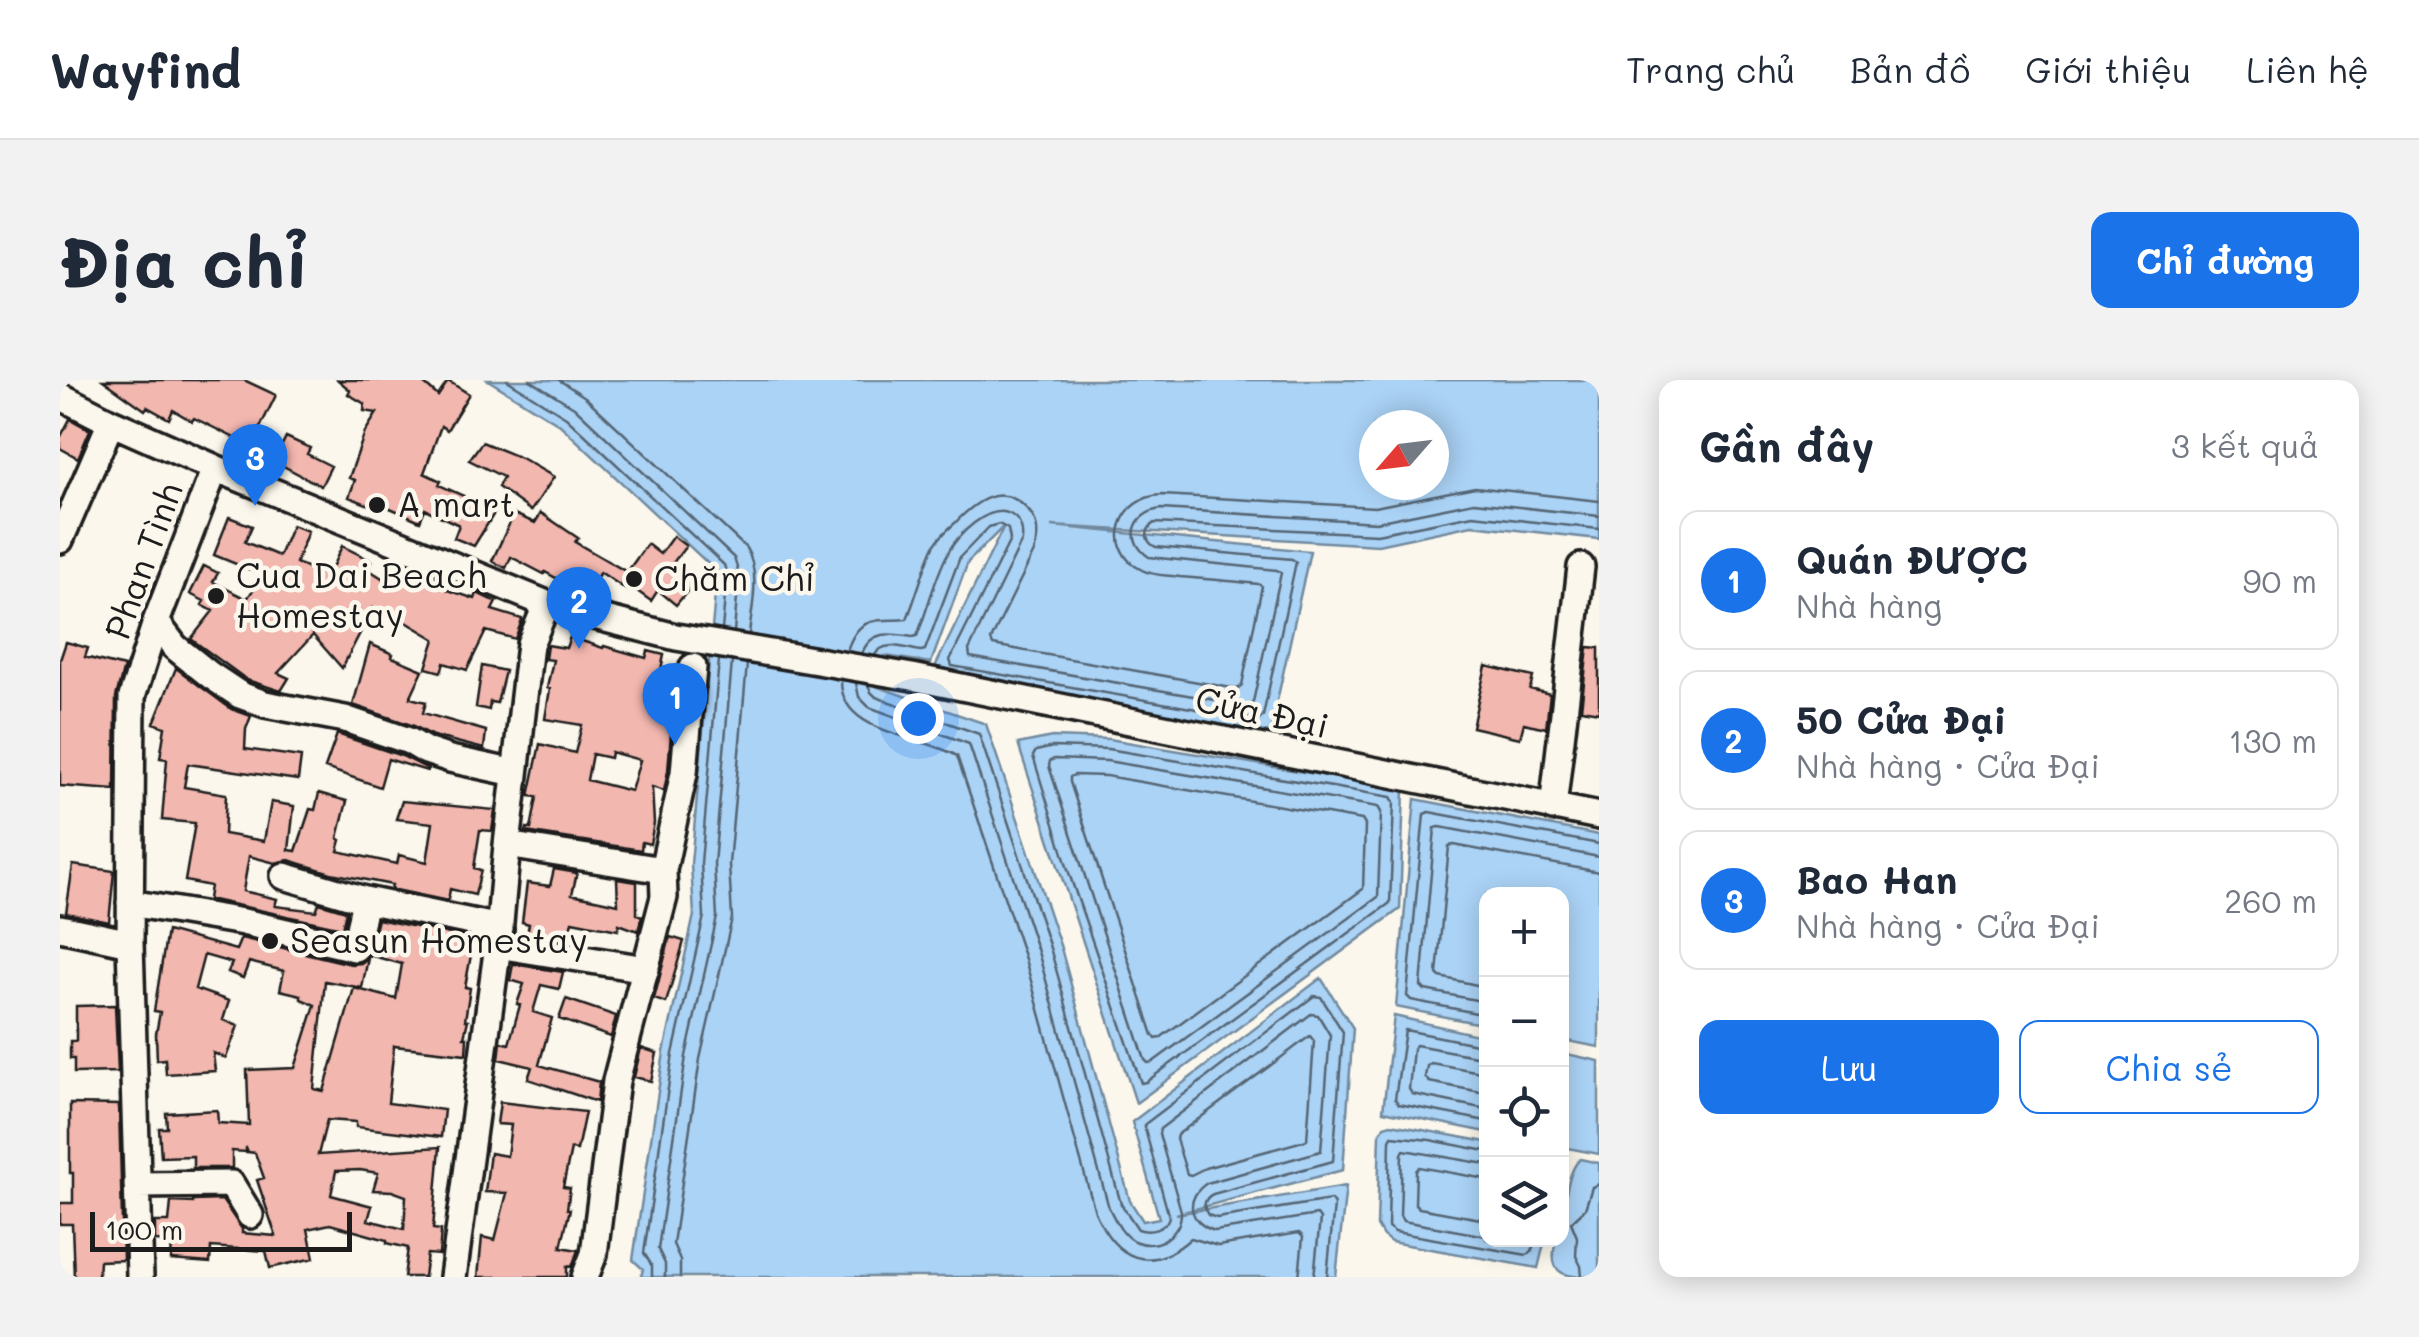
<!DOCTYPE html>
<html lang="vi">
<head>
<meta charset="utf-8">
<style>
	body { margin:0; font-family:Mali,sans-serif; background:#f2f2f3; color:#1f2937 }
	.controls { position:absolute; right:30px; bottom:30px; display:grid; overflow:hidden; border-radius:20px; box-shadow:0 5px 25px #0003 }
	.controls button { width:90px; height:90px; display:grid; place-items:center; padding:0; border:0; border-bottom:2px solid #e0e1e3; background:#fff; color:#1f2937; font:50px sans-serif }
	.compass { position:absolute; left:1299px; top:30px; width:90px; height:90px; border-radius:50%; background:#fff; box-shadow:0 5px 25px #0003; rotate:242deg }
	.scale { position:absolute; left:30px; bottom:25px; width:262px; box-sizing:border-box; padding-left:10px; border:5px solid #1c1c1c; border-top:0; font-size:28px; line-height:35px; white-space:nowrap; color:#1c1c1c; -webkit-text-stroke:8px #fbf7ec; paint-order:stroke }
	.you { position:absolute; left:858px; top:338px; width:35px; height:35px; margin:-25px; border:8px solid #fff; border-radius:50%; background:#1a73e8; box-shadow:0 0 0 15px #1a73e833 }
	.badge { display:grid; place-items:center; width:65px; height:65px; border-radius:50%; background:#1a73e8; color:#fff; font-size:32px; font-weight:700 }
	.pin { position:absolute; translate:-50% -82px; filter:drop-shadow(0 2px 5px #0008) }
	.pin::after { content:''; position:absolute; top:52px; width:35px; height:30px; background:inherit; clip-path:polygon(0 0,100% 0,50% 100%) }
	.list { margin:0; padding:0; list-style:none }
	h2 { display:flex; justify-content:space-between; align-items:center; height:130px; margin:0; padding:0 40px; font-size:42px }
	h2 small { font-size:32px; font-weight:400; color:#747a83 }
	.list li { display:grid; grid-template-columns:65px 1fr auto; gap:30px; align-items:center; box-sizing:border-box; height:140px; margin:0 20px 20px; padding:0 20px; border:2px solid #e0e1e3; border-radius:20px }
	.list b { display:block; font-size:38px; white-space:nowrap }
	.list p { margin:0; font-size:32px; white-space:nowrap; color:#747a83 }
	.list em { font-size:32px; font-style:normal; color:#747a83 }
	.actions { display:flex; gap:20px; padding:30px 40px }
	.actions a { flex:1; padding:22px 0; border:2px solid #1a73e8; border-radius:20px; text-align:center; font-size:35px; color:#1a73e8 }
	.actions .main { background:#1a73e8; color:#fff }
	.icon { flex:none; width:55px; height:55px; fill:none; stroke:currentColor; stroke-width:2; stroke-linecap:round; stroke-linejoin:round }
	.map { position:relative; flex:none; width:1539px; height:897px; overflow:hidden; border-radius:20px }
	header { display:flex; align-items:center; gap:60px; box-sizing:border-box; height:140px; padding:0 50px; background:#fff; border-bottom:2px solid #e0e1e3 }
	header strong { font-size:48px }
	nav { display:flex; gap:55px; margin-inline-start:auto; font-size:35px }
	.intro { display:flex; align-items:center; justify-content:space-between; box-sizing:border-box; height:240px; padding:0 60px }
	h1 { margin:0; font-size:70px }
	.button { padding:25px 45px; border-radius:20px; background:#1a73e8; color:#fff; font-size:35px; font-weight:700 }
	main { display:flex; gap:60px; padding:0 60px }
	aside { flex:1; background:#fff; border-radius:20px; box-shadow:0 5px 25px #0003 }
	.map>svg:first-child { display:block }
</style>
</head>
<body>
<header>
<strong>Wayfind</strong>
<nav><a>Trang chủ</a><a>Bản đồ</a><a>Giới thiệu</a><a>Liên hệ</a></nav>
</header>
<div class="intro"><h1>Địa chỉ</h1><a class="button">Chỉ đường</a></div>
<main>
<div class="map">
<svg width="1539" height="897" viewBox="0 0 1539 897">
	<rect width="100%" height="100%" fill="#fbf7ec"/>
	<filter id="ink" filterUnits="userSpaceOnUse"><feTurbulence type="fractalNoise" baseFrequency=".01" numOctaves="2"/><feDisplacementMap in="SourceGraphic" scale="20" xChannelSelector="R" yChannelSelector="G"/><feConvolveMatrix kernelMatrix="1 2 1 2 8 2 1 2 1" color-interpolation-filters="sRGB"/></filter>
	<g filter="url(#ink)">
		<path fill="#abd3f6" stroke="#728a9f" stroke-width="2.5" fill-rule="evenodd" d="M428 0H1539V159L1412 145 1318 165 992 146 1250 171 1210 353 872 293 944 146 908 182 871 283 825 276 818 307 926 344 1001 568 1070 821 1083 841 1099 838 1072 742 1261 598 1293 648 1283 790 1116 834 1286 806 1276 897H581L583 889 573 880 604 672 634 535 631 484 657 192 499 44ZM1314 45H1374V105H1314Z
			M992 357 1049 359 1344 409 1340 529 1076 723 958 364Z
			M1355 419 1539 455V667L1502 660V514H1426V645L1336 627Z
			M1334 636 1426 657V752L1323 731Z
			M1502 673 1539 681V774L1502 767Z
			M1331 744 1426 762V859L1485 860 1478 888 1331 862 1323 856 1317 846 1320 754 1324 746Z
			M1520 779 1539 783V897C1506 897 1486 897 1496 860L1502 859C1502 839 1505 793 1520 779Z"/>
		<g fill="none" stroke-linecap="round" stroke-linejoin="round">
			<path stroke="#556573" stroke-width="2.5" d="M447 0 506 37 664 185 667 194 662 250
				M470 0 514 27 674 178 679 194 674 252
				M499 0 525 17 686 168C701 193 692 227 689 254
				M787 271C799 233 818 242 847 239 857 215 863 189 874 166 879 157 887 150 895 143 915 122 941 101 967 129 979 141 979 157 974 172L931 260 933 265 1177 309 1182 305 1202 206 1198 204C1172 201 1146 199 1120 197 1108 195 1093 196 1082 190 1041 170 1059 116 1102 115L1315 127 1415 107 1539 121
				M802 273C812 249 831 254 853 257L857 256C868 229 874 199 888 173 896 156 929 123 950 134 961 140 963 150 962 161L909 270 910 277 1190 326 1193 322 1221 193 1217 190 1089 177C1065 161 1072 133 1101 129L1316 142 1414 122 1539 136
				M815 275C824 259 845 269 861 271L865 270 900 177 929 147 939 144 948 149 950 160 890 280 892 286 1199 340 1203 336 1236 182 1232 179 1096 167C1085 162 1084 151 1094 143L1317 154 1413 135 1539 149
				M781 300C780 355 861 354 897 376L965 579 1035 832C1056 880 1090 895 1131 858L1158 866 1239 853 1243 857 1239 897
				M796 303 799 317 809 327 909 364 979 575 1049 828C1055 839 1062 856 1074 861 1097 871 1122 854 1121 831L1099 754 1100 749 1251 634 1258 635 1270 655 1261 771 1147 803C1124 818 1128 843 1155 851L1257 835 1260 839 1254 897
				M808 305 811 312 816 317 919 354 991 571 1061 824 1078 849C1089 853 1105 850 1109 837L1085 749V744L1254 616 1261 617 1283 652 1273 781 1153 814C1144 818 1142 827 1148 835L1157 838 1271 820 1274 825 1267 897
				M993 367 1048 369 1331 417 1334 422 1330 523 1086 702 1081 703 1010 496 973 376 976 371Z
				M994 379 1047 381 1318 427 1321 432 1318 517 1093 682 1088 683 1085 680 989 386 990 381Z
				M1014 395 1046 396 1302 440 1305 445 1303 509 1100 658 1096 659 1093 655 1010 402V397Z
				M1426 607 1380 597 1377 594 1389 466 1394 465 1539 492
				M1426 622 1365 610 1361 606 1375 448 1380 447 1539 477
				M1426 635 1351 620 1347 616 1364 434 1369 432 1539 464
				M1250 656 1254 661 1247 760 1145 788 1131 795 1127 794 1116 759 1117 755Z
				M1426 666 1345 650 1335 719 1339 724 1426 741
				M1426 678 1356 665 1353 669 1349 709 1352 714 1426 729
				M1426 693 1371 683 1367 686 1365 697 1369 702 1426 713
				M1426 771 1370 760 1332 756 1330 760 1328 847 1335 852 1467 875 1472 872 1475 859
				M1426 784 1344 770 1342 774 1340 836 1343 841 1426 856
				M1426 799 1359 787 1356 791 1355 824 1359 828 1426 840
				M592 897V886L584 873 613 674 644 536 641 483 659 280
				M605 897V884L598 869 626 676 657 537 654 484 672 282
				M620 897V880L613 864 640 679 672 538 669 484 687 284
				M1522 897 1521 886 1516 876 1517 857 1511 842 1525 829 1532 807 1539 804"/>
		</g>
		<path fill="#f2b7af" stroke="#1c1c1c" stroke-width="2.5" fill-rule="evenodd" d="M43 0H184L216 15 191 66 134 38 132 41 113 30 109 39 87 27 85 30Z
			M278 0H360L378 16 388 1 409 14 387 50 381 46 364 93 381 101 379 105 421 124 422 119 438 127 414 166 394 158 399 145 365 129 360 141 321 124 319 129 289 117 295 100 289 98 305 52 317 33 304 31 305 24 288 14 290 10Z
			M10 39 30 50 18 78 0 68V58Z
			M226 57 250 68 247 74 271 86 261 106 214 81Z
			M422 62 461 78 494 97 471 131 438 107 443 97 409 80Z
			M481 133 518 158 515 162 567 192 587 164 600 174 613 156 626 166 612 184 635 202 616 225 598 210 591 221 570 206 567 210 540 192 528 212 507 200 505 203 485 192 484 194 451 177 446 188 432 181 454 134 475 143Z
			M169 137 192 146 185 162 219 176 232 145 248 151 236 183 268 196 282 166 312 181 308 189 330 203 342 182 391 204 388 210 415 219 417 213 436 222 432 230 462 239 461 243 455 259 426 251 407 290 384 283 381 292 366 288 375 259 326 230 324 233 313 228 282 288 253 255 218 293 229 298 221 311 187 300 131 259 153 231 142 225 144 221 130 214 144 186 158 193 153 202 187 219 203 195 154 175Z
			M510 257 543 268 544 266 586 278 588 271 604 275 601 290 616 292 609 351 611 352 608 391 604 411 592 407 594 443 590 464 582 462 581 470 466 452 467 448 471 449 477 417 469 416 480 364 515 373 522 345 485 339 490 309 487 308 493 280 485 279 487 265 506 268ZM551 372 580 380 571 411 527 400 532 374 550 378Z
			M6 262 28 268 25 277 64 287 56 317 55 410 0 406V280Z
			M310 264 333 274 332 277 363 290 350 318 366 322 363 333 426 351 424 369 373 356 354 346 293 325Z
			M1528 267 1539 268V332L1521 329Z
			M422 286 445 291 437 323 430 322 429 330 416 327Z
			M1426 286 1473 297 1470 309 1490 314 1486 348 1464 343 1460 358 1412 347Z
			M116 288 171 329 191 336 186 349 185 369 241 377 238 400 128 384 124 407 166 414 164 454 204 461 211 422 234 426 229 470 236 471 250 429 255 430 259 413 287 421 278 458 281 460 278 471 337 484 339 475 367 482 373 443 336 439 342 421 435 430 432 451 420 450 414 488 421 490 415 515 390 509 388 521 331 509 332 505 271 493 229 480 215 483 189 476 183 511 217 519 215 526 256 531 259 523 286 531 282 548 148 519 150 506 125 501 135 443 102 440 107 379 100 378 105 347 94 343Z
			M277 354 342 376 368 389 367 391 328 379 320 407 265 388Z
			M13 485 54 491 49 542 6 533Z
			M494 489 517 493 512 514 558 524 557 499 577 502V534L582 536 578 551 559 544 558 550 512 541 508 560 467 553 469 544 462 542 467 503 490 506Z
			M318 539 414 559 405 607 410 608 405 640H408L404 657H407L406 674 334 666 328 723 384 730 381 757 296 747V742L267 740 258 775 380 767 373 849 381 850 379 875 367 874 364 897H344L348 868 327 863V860L270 844 248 849 254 878 210 888 206 871 151 867 150 883 111 880 112 862 95 861V842H109L111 822 133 823V821L162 820 182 849V853L216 856 197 800 204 798 195 773 188 772 186 767V772L172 771V788H133V776L101 777 99 748H107L106 733 157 730 158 743 189 745 187 690 235 688 255 625 241 619V615L220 610 224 591 189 582 183 598 168 592 172 583 144 575 135 609 169 621 163 640 178 646 166 678 153 673 155 691 106 694 105 679 97 680 96 654 100 632 94 631 107 551 176 570 181 558 291 584 301 583 308 578 302 608 265 601 254 709 264 711 294 608 336 619 342 584 309 575ZM300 790 318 793 313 810 332 811 346 816 344 849 308 840 312 826 271 815 276 791Z
			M610 557 624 561 606 623 594 619Z
			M453 584 503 592 499 609 481 605 473 632 492 638 479 685 539 702 537 722 468 699 472 687 439 679 441 662 449 664 460 625 457 624 464 604 450 600Z
			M506 619 556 636 551 657 499 639Z
			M55 625 58 692 14 693V679H10V661H16V626Z
			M581 668 597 673 591 701 574 697Z
			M440 722 525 732 517 770 511 769 503 807 510 808 507 829H510L501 867 518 870 512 887 507 886V897H418L422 857 435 860 447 813 425 812 430 773 447 776 451 745 437 744Z
			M10 724 59 725 63 880 39 881 38 897H14L12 844H0V823H13V793H10Z"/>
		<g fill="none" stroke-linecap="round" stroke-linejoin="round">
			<g stroke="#1c1c1c" stroke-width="32">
				<path id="minor" d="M0 16 51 42 155 88 487 224 616 257 852 297 1539 436
					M0 160 51 42
					M96 242 115 267 150 295 180 315 205 324 285 339 349 361 366 371 390 379 455 393
					M1493 428 1521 187
					M447 465 603 490
					M224 496 305 520 440 548
					M70 523 183 542 295 568 305 520
					M0 548 70 563
					M438 565 586 589
					M77 805 171 804 190 835
					M80 897 70 563 72 317 96 242 155 88
					M393 897 438 565 447 465 470 264 487 224
					M525 897 534 874 556 701 604 517 603 490 624 393 633 287"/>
			</g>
			<use href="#minor" stroke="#fbf7ec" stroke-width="25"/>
		</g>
	</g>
	<g fill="#1c1c1c" stroke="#fbf7ec" stroke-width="4">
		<circle cx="317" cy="125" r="10"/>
		<circle cx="574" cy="199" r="10"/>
		<circle cx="156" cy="216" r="10"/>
		<circle cx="210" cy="561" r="10"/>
	</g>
	<g text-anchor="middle" stroke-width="9" stroke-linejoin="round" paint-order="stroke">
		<g font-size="35" fill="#1c1c1c" stroke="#fbf7ec" text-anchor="start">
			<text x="337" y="137">A mart</text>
			<text x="176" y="208">Cua Dai Beach<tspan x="176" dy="40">Homestay</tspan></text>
			<text x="594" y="211">Chăm Chỉ</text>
			<text x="230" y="573">Seasun Homestay</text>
		</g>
		<g font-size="35" fill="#1c1c1c" stroke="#fbf7ec">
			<text transform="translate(84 181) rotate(-70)" y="12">Phan Tình</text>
			<text transform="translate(1202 333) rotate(12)" y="12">Cửa Đại</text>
		</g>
	</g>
</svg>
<div class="controls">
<button>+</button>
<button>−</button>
<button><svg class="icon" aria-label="locate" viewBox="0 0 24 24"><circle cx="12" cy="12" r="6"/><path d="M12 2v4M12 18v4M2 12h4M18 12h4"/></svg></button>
<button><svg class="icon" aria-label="layers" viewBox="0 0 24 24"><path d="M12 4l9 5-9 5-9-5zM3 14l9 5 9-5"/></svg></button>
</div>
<svg class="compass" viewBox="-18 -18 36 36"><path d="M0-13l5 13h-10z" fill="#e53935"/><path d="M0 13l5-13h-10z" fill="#747a83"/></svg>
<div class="scale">100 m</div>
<div class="you"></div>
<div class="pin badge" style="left:615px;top:365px">1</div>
<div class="pin badge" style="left:519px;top:269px">2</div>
<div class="pin badge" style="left:195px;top:126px">3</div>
</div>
<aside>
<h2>Gần đây<small>3 kết quả</small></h2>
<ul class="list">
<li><span class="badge">1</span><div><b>Quán ĐƯỢC</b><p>Nhà hàng</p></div><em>90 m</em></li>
<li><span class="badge">2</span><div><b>50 Cửa Đại</b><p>Nhà hàng · Cửa Đại</p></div><em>130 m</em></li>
<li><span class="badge">3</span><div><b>Bao Han</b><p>Nhà hàng · Cửa Đại</p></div><em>260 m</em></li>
</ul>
<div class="actions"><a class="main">Lưu</a><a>Chia sẻ</a></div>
</aside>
</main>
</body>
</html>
